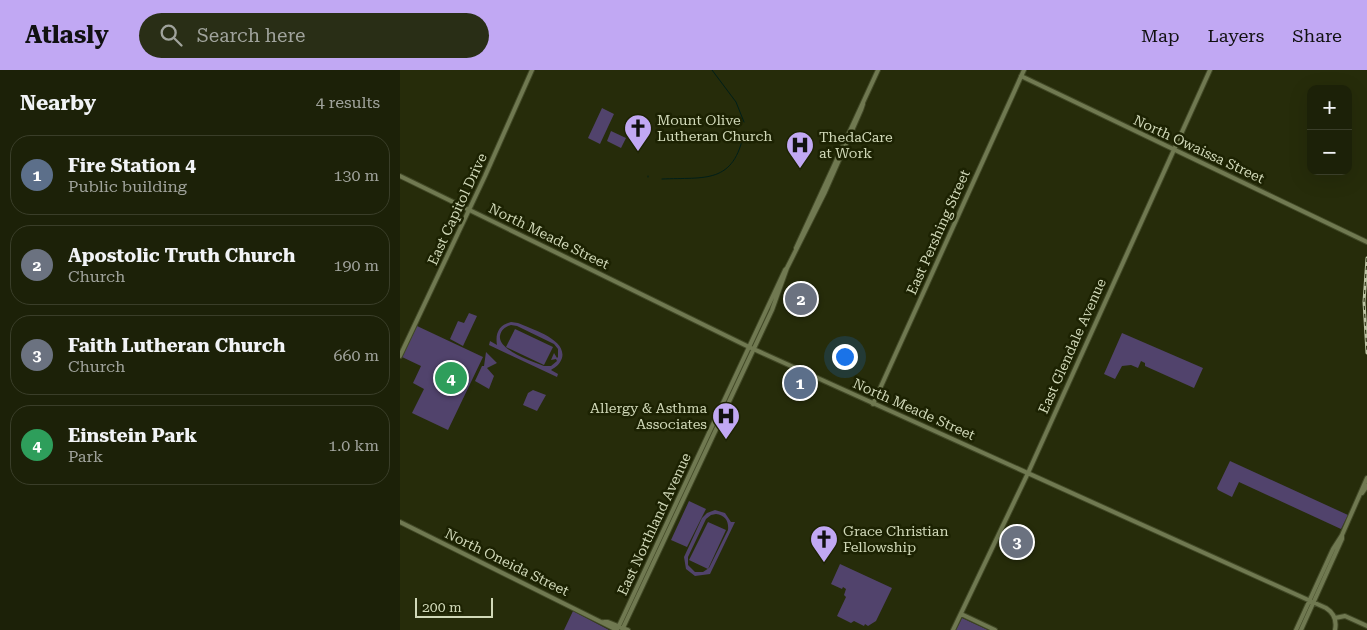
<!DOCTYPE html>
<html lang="en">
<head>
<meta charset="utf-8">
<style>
	body { margin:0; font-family:"Roboto Serif",serif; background:#292e16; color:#f1f3f6 }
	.controls { position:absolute; right:15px; top:15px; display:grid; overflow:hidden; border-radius:10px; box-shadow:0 5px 20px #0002 }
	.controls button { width:45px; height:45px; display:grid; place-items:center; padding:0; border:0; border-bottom:1px solid #3a3e29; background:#1c2108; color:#f1f3f6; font:25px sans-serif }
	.scale { position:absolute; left:15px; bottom:12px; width:78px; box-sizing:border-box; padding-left:5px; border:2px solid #d0d8b8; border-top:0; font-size:14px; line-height:18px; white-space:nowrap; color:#d0d8b8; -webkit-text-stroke:4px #1c2202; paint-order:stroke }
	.you { position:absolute; left:444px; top:286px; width:18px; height:18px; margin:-12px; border:4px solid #fff; border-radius:50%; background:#1a73e8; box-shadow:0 0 0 8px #1a73e833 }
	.badge { display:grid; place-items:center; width:32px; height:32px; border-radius:50%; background:#c1a8f3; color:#fff; font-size:16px; font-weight:700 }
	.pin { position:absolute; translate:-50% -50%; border:2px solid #fff; box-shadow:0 1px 5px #0006 }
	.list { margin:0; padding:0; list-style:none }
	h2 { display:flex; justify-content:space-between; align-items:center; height:65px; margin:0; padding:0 20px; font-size:21px }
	h2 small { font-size:16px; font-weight:400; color:#a0a39c }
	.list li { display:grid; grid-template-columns:32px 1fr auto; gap:15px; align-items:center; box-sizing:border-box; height:80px; margin:0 10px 10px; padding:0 10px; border:1px solid #3a3e29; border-radius:20px }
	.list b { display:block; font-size:19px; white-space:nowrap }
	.list p { margin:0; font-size:16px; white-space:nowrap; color:#a0a39c }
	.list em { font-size:16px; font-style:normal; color:#a0a39c }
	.icon { flex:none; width:28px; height:28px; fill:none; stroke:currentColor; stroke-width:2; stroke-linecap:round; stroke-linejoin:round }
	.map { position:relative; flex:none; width:967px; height:560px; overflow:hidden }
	header { display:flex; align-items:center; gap:30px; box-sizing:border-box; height:70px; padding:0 25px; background:#c1a8f3; color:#111 }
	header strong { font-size:24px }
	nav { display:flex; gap:28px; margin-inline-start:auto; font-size:18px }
	.search { width:350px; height:45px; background:#292e16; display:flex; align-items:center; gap:12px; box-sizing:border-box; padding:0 18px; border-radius:28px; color:#a0a39c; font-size:19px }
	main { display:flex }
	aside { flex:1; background:#1c2108 }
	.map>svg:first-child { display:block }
</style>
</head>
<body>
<header>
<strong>Atlasly</strong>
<div class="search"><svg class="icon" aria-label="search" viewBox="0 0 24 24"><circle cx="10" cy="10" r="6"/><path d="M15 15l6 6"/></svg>Search here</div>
<nav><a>Map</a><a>Layers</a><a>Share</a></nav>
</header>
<main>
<aside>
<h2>Nearby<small>4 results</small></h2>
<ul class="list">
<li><span class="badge" style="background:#5c6f8a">1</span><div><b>Fire Station 4</b><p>Public building</p></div><em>130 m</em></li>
<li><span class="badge" style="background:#6b7280">2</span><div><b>Apostolic Truth Church</b><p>Church</p></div><em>190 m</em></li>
<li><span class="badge" style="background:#6b7280">3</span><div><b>Faith Lutheran Church</b><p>Church</p></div><em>660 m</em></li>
<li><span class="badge" style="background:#2e9e5b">4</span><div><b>Einstein Park</b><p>Park</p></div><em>1.0 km</em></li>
</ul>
</aside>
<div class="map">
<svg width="967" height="560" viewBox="0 0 967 560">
	<rect width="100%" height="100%" fill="#262c0a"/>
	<path fill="#51436c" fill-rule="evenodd" d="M202 38 214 44 200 74 188 68Z
		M211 61 226 68 221 78 207 71Z
		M69 243 77 246 63 276 50 269 58 251 64 253Z
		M111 252 118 253C131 259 167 269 162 288 160 294 156 297 151 300L158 304 157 307 89 275 90 271 97 275C95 263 99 255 111 252ZM111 255 117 256 154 274 158 279V287L157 288 154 283 151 290 156 289 157 291 151 296H144C133 292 98 280 100 266 101 260 105 257 111 255Z
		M17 256 83 287 48 360 12 343 24 319 13 313 21 296 2 287Z
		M115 259 153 277 144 295 106 277Z
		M722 263 803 298 794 318 745 296V293L741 291 738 298 731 295 722 296 715 309 704 304Z
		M86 282 97 293 87 298 94 306 89 319 75 311 82 296H84Z
		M133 320 146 325 137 341 123 335 128 323Z
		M830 391 948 445 941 459 839 412 832 427 818 420 817 418Z
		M289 431 306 439 287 477 271 470Z
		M315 440 325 443 331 452H335L310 504 295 506 286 499 284 487 302 448 307 443ZM316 444C325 445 329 451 328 460L309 498 303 502H295L288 495V487L306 449 311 445Z
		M308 452 326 460 308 499 289 490Z
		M440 494 492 518 476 551 468 556 465 554 464 556 454 551 451 553 437 546 446 527 444 525 446 519 443 517 442 519 431 514Z
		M173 541 209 560H164Z
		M562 548 588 560H556Z"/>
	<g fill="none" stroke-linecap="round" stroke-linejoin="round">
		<path stroke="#001f19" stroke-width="1" d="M312 0 336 32 344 52
			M248 106V107
			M262 109C305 107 334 115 344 62"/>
		<g stroke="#414826" stroke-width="6">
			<path id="secondary" d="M621 6 967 172
				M0 106 349 277 926 538C934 543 937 550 935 560
				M396 178 478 0
				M0 286 85 106 132 0
				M473 334 624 0
				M962 423 967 416
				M0 452 217 560
				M561 544 595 560
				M935 548 945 546 967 556
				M204 552H208L228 560
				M217 560 385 200 387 198 425 122 461 40 463 34
				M222 560 372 240 387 198
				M553 560 628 403 810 0
				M896 560 933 479 942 465
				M901 560 942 469V465L967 408"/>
		</g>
		<use href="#secondary" stroke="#707951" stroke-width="4"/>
		<g stroke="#bbc3a3" stroke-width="3">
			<path id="rail" d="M967 188 964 232 967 283"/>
		</g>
		<use href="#rail" stroke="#1c2202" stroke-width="1" stroke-dasharray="4" stroke-linecap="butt"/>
	</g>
	<defs>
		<g id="church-pin" transform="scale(1.4375)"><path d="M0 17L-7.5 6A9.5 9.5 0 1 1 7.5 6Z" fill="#c1a8f3" stroke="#1c2202"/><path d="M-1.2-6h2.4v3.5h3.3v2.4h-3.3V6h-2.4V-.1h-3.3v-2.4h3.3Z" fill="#111"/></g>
		<g id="hospital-pin" transform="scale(1.4375)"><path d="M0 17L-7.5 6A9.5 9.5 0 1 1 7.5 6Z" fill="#c1a8f3" stroke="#1c2202"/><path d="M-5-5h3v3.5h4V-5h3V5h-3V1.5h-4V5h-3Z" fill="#111"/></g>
	</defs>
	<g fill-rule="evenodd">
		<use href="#church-pin" x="238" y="58"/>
		<use href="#hospital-pin" x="400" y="75"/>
		<use href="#hospital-pin" x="326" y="346"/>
		<use href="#church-pin" x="424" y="469"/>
	</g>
	<g text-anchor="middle" stroke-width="5" stroke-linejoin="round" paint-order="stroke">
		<g font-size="14" fill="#d0d8b8" stroke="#1c2202" text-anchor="start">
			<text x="257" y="55">Mount Olive<tspan x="257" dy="16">Lutheran Church</tspan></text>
			<text x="419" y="72">ThedaCare<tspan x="419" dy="16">at Work</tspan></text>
			<text x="307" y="343" text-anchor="end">Allergy &amp; Asthma<tspan x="307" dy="16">Associates</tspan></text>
			<text x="443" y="466">Grace Christian<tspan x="443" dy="16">Fellowship</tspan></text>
		</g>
		<g font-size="14" fill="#d0d8b8" stroke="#1c2202">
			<text transform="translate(799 79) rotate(25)" y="5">North Owaissa Street</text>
			<text transform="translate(57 139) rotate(-65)" y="5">East Capitol Drive</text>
			<text transform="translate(538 162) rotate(-66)" y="5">East Pershing Street</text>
			<text transform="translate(149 166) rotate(26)" y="5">North Meade Street</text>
			<text transform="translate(672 276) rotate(-66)" y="5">East Glendale Avenue</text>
			<text transform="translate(514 339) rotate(24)" y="5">North Meade Street</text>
			<text transform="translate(254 454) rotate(-65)" y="5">East Northland Avenue</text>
			<text transform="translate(107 492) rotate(26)" y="5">North Oneida Street</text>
		</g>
	</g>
</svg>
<div class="controls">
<button>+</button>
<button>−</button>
</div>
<div class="scale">200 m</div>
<div class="you"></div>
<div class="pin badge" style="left:400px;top:313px;background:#5c6f8a">1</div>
<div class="pin badge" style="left:401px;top:229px;background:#6b7280">2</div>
<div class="pin badge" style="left:617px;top:472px;background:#6b7280">3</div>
<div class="pin badge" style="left:51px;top:308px;background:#2e9e5b">4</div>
</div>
</main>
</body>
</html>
